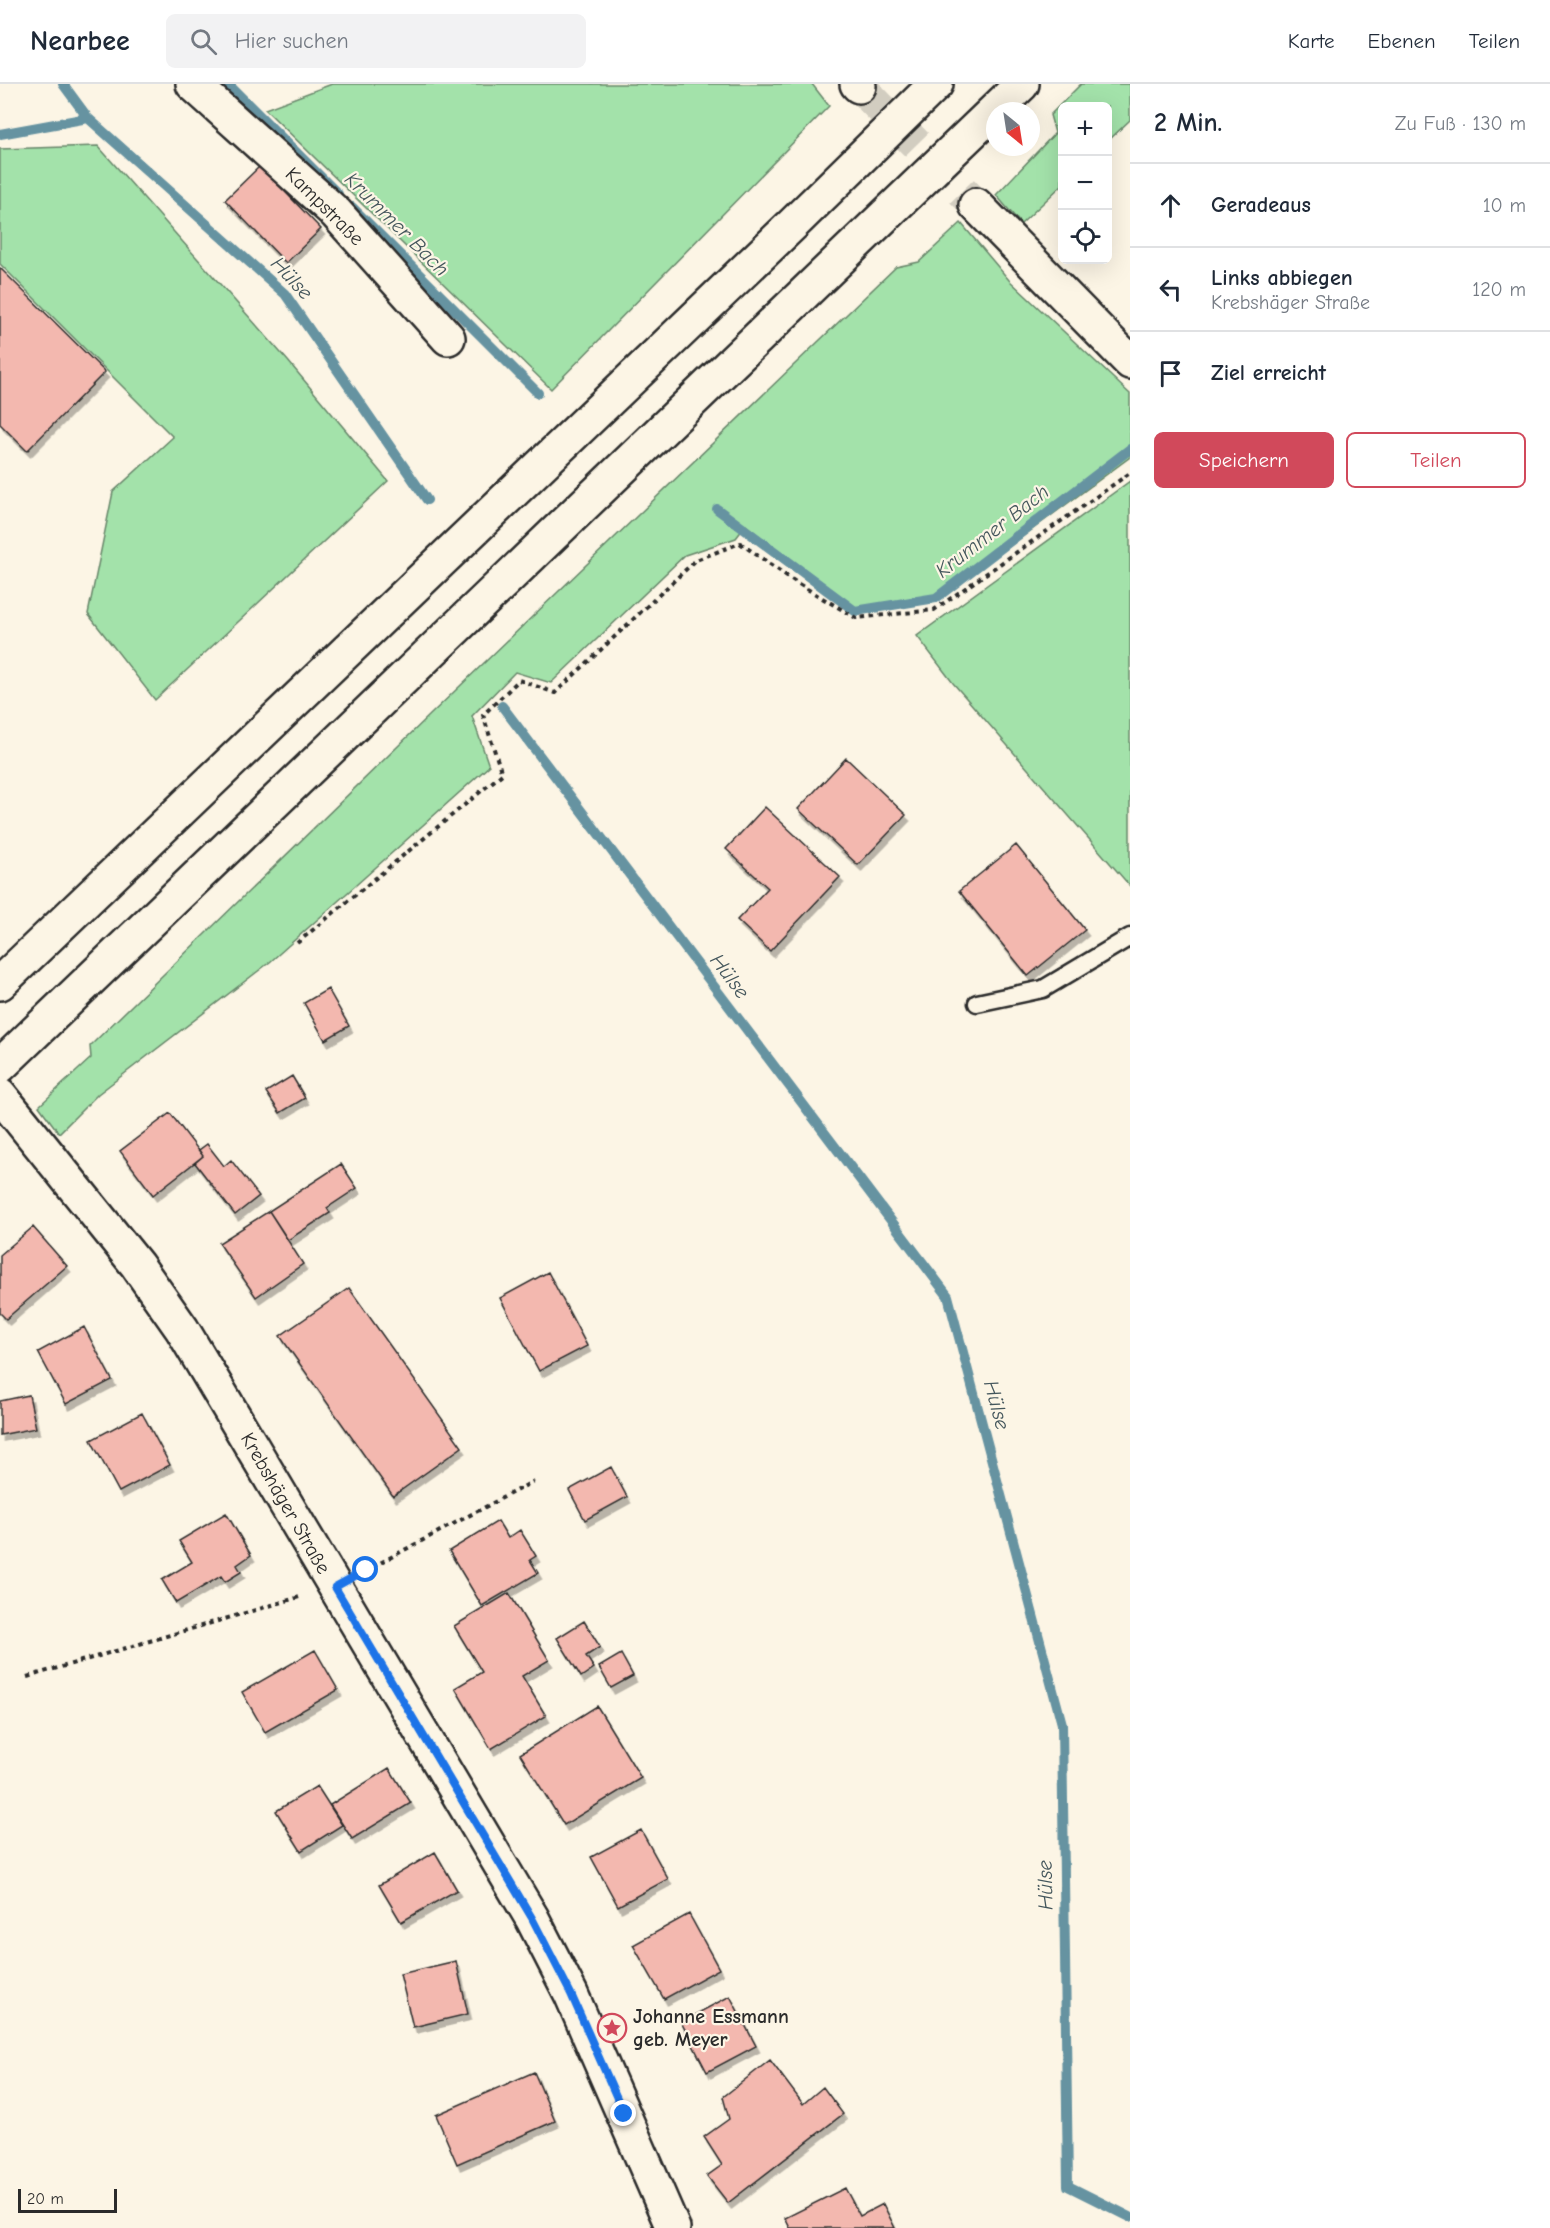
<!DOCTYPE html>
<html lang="de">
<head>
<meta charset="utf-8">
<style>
	body { margin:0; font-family:"Comic Neue",sans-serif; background:#f2f2f3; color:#1f2937 }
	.controls { position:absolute; right:18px; top:18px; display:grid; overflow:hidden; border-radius:9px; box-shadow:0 6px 24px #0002 }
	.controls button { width:54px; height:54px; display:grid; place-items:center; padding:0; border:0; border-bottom:2px solid #e0e1e3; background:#fff; color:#1f2937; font:30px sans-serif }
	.compass { position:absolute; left:986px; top:18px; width:54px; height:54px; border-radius:50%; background:#fff; box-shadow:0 6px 24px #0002; rotate:150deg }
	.scale { position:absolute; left:18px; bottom:15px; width:99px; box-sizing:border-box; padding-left:6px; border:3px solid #2b2b2b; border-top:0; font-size:16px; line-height:21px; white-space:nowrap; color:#2b2b2b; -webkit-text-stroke:4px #fcf5e5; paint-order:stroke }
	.stop { position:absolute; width:18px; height:18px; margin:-14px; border:4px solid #1a73e8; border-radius:50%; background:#fff }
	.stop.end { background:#1a73e8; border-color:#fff; box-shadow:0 2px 6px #0008 }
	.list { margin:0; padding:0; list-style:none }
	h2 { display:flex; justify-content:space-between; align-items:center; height:78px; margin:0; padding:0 24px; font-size:26px }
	h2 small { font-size:20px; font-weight:400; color:#747a83 }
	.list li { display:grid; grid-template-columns:39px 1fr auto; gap:18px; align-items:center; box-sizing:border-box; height:84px; padding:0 24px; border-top:2px solid #e0e1e3 }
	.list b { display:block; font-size:22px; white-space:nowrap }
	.list p { margin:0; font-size:20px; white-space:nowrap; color:#747a83 }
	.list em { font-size:20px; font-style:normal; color:#747a83 }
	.actions { display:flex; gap:12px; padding:18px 24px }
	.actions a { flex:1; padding:14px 0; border:2px solid #d1495b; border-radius:9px; text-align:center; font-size:21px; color:#d1495b }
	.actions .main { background:#d1495b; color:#fff }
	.icon { flex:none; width:33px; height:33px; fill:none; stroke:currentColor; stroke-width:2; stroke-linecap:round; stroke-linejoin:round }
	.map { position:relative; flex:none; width:1130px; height:2144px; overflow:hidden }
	header { display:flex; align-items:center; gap:36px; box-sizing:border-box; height:84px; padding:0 30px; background:#fff; border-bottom:2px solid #e0e1e3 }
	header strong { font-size:28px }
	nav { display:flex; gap:33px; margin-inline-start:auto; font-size:21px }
	.search { width:420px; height:54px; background:#f2f2f3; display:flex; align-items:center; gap:15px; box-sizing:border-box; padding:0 21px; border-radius:9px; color:#747a83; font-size:22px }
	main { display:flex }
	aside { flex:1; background:#fff }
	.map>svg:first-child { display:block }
</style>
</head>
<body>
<header>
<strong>Nearbee</strong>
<div class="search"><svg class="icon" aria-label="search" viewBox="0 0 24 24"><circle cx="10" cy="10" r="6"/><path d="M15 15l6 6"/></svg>Hier suchen</div>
<nav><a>Karte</a><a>Ebenen</a><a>Teilen</a></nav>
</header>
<main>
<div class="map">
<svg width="1130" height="2144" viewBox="0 0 1130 2144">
	<defs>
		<filter id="shadow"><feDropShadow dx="3.5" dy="6" stdDeviation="0" flood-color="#0004"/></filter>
	</defs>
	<rect width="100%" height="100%" fill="#fcf5e5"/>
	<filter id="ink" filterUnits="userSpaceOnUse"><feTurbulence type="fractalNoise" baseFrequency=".0167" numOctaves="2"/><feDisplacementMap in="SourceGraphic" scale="12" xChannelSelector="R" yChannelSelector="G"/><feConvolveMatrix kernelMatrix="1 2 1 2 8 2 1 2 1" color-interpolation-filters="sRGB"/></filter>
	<g filter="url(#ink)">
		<path fill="#a3e2aa" stroke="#67866a" stroke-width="1.5" d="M332 0H812L829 22 551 305 265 25Z
			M1081 0H1130V36L1108 57V22H1062V101L1021 140 996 111 1055 49 1050 31Z
			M98 62 288 277 388 397 155 616 88 530 113 408 173 353 0 180V65Z
			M961 139 1009 196 1130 310V373L936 517 853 527 746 441 736 454 685 471 551 599 515 588 472 632 489 682 270 878 98 1010 59 1049 39 1022 91 974 90 962 431 630 896 183 919 178Z
			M1130 397V802L953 599 917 552Z"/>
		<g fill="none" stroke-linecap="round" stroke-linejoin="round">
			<path stroke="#6693a1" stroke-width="10" d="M63 0 88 34 285 210 427 416
				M228 0 338 110
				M0 50 88 34
				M352 123 538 309
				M717 425 855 527 936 514 1130 365
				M502 622 948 1212 1062 1640 1068 2102 1130 2133"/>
		</g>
		<path fill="#f3b8af" stroke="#2b2b2b" stroke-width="1.5" filter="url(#shadow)" d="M260 82 321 145 286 179 225 116Z
			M0 184 105 288 27 367 0 340Z
			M846 674 906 731 858 781 798 725Z
			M765 723 840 793 770 867 737 836 768 804 726 765Z
			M1016 761 1085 846 1028 892 959 807Z
			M328 905 349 942 325 956 304 919Z
			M292 992 305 1014 280 1029 266 1008Z
			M170 1029 203 1072 153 1111 120 1067Z
			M207 1060 224 1082 231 1076 259 1112 235 1131 195 1079 203 1072 199 1066Z
			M341 1080 357 1104 327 1124 330 1129 288 1156 269 1127Z
			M269 1127 303 1180 256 1213 219 1159Z
			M33 1143 67 1182 6 1235 0 1229V1171Z
			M548 1188 587 1262 539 1287 500 1214Z
			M349 1204 462 1363 393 1412 280 1252Z
			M84 1243 112 1296 66 1320 38 1268Z
			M29 1311 36 1344 0 1351V1317Z
			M142 1329 170 1381 119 1408 91 1356Z
			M611 1383 627 1413 585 1436 569 1406Z
			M226 1429 251 1471 237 1481 241 1488 225 1498 221 1492 176 1519 162 1496 192 1478 179 1457Z
			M498 1437 508 1454 520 1446 536 1472 530 1476 538 1489 482 1522 449 1467Z
			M509 1509 549 1576 522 1592 546 1632 491 1665 455 1604 482 1588 454 1542Z
			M584 1537 600 1563 586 1572 594 1584 581 1593 557 1554Z
			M315 1566 338 1606 265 1648 242 1608Z
			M621 1570 633 1592 611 1604 599 1583Z
			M597 1622 641 1694 564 1741 520 1670Z
			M389 1684 411 1719 352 1755 330 1721Z
			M317 1702 342 1741 301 1767 276 1727Z
			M641 1746 668 1795 618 1822 591 1773Z
			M435 1768 457 1806 401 1838 379 1801Z
			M689 1830 719 1885 664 1915 633 1861Z
			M456 1877 468 1930 413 1943 400 1890Z
			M730 1912 756 1962 707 1988 681 1938Z
			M770 1976 803 2020 823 2003 843 2030 728 2119 707 2092 722 2081 704 2053 729 2035 723 2013Z
			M534 1988 555 2037 457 2080 436 2031Z
			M845 2104 860 2132 883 2120 895 2144H790L785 2134Z"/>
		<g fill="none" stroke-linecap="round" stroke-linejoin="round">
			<path stroke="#d2cdc0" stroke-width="33" stroke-dasharray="33 16" stroke-linecap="butt" d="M859 2 976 121"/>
			<g stroke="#2b2b2b" stroke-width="21">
				<path id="service" d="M977 919 1043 905 1130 853"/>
			</g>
			<g stroke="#2b2b2b" stroke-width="38">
				<path id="minor" d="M193 0 336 129 448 254
					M857 0 859 2
					M976 121 1130 278"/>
			</g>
			<g stroke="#2b2b2b" stroke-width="38">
				<path id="tertiary" d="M0 1011 137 1181 182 1245 532 1834 571 1910 673 2144"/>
			</g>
			<g stroke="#2b2b2b" stroke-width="38">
				<path id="trunk" d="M0 899 793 140 936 0
					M0 982 1022 0"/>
			</g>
			<path stroke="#2b2b2b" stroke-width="4" stroke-dasharray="4.5 4.5" stroke-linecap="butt" d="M297 859 502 690 483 631 519 596 555 609 696 476 740 459 797 499 856 534 934 526 1130 389
				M365 1487 534 1397
				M27 1593 303 1512"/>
			<use href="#service" stroke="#fcf5e5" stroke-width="16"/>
			<use href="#minor" stroke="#fcf5e5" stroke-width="33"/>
			<use href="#tertiary" stroke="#fcf5e5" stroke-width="33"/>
			<use href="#trunk" stroke="#fcf5e5" stroke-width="33"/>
		</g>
	</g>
	<g fill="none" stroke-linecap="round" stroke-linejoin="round" filter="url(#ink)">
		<path stroke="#1a73e8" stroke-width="8" d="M366 1486 335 1503 532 1834 571 1910 624 2030"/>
	</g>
	<defs>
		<g id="sight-ring" transform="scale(1.5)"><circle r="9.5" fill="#fcf5e5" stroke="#d1495b" stroke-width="1.5"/><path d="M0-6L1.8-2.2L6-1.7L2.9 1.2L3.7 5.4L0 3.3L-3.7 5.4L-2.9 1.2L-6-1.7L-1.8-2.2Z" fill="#d1495b"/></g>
	</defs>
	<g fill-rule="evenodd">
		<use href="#sight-ring" x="612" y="1944"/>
	</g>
	<g text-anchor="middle" stroke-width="4.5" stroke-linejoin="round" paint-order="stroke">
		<g font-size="20" fill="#2b2b2b" stroke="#fcf5e5">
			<text transform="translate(325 122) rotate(45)" y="7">Kampstraße</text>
			<text transform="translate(286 1419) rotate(60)" y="7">Krebshäger Straße</text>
		</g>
		<g font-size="20" font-weight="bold" fill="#2b2b2b" stroke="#fcf5e5" text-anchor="start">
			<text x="633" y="1939">Johanne Essmann<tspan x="633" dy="23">geb. Meyer</tspan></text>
		</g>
		<g font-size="21" font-style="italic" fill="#44565c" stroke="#fcf5e5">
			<text transform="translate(397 140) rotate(45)" y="7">Krummer Bach</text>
			<text transform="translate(292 194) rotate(47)" y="7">Hülse</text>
			<text transform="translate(992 447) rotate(-38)" y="7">Krummer Bach</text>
			<text transform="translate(730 892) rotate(53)" y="7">Hülse</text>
			<text transform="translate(997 1321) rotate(75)" y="7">Hülse</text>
			<text transform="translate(1045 1801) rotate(-91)" y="7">Hülse</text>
		</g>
	</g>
</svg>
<div class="controls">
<button>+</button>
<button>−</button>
<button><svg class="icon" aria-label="locate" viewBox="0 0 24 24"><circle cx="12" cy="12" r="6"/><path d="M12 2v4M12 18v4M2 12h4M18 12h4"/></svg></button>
</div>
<svg class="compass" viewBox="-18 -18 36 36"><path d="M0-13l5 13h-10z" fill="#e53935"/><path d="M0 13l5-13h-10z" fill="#747a83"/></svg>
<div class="scale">20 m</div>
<div class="stop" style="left:366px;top:1486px"></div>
<div class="stop end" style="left:624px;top:2030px"></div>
</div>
<aside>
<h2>2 Min.<small>Zu Fuß · 130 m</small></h2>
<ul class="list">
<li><svg class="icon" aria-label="ahead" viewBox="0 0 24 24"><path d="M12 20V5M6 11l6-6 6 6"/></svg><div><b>Geradeaus</b></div><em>10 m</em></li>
<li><svg class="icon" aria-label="left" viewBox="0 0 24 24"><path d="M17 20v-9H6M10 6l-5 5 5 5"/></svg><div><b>Links abbiegen</b><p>Krebshäger Straße</p></div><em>120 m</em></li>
<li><svg class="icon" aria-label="arrive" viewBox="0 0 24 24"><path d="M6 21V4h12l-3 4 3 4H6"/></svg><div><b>Ziel erreicht</b></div></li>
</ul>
<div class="actions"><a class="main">Speichern</a><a>Teilen</a></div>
</aside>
</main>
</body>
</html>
